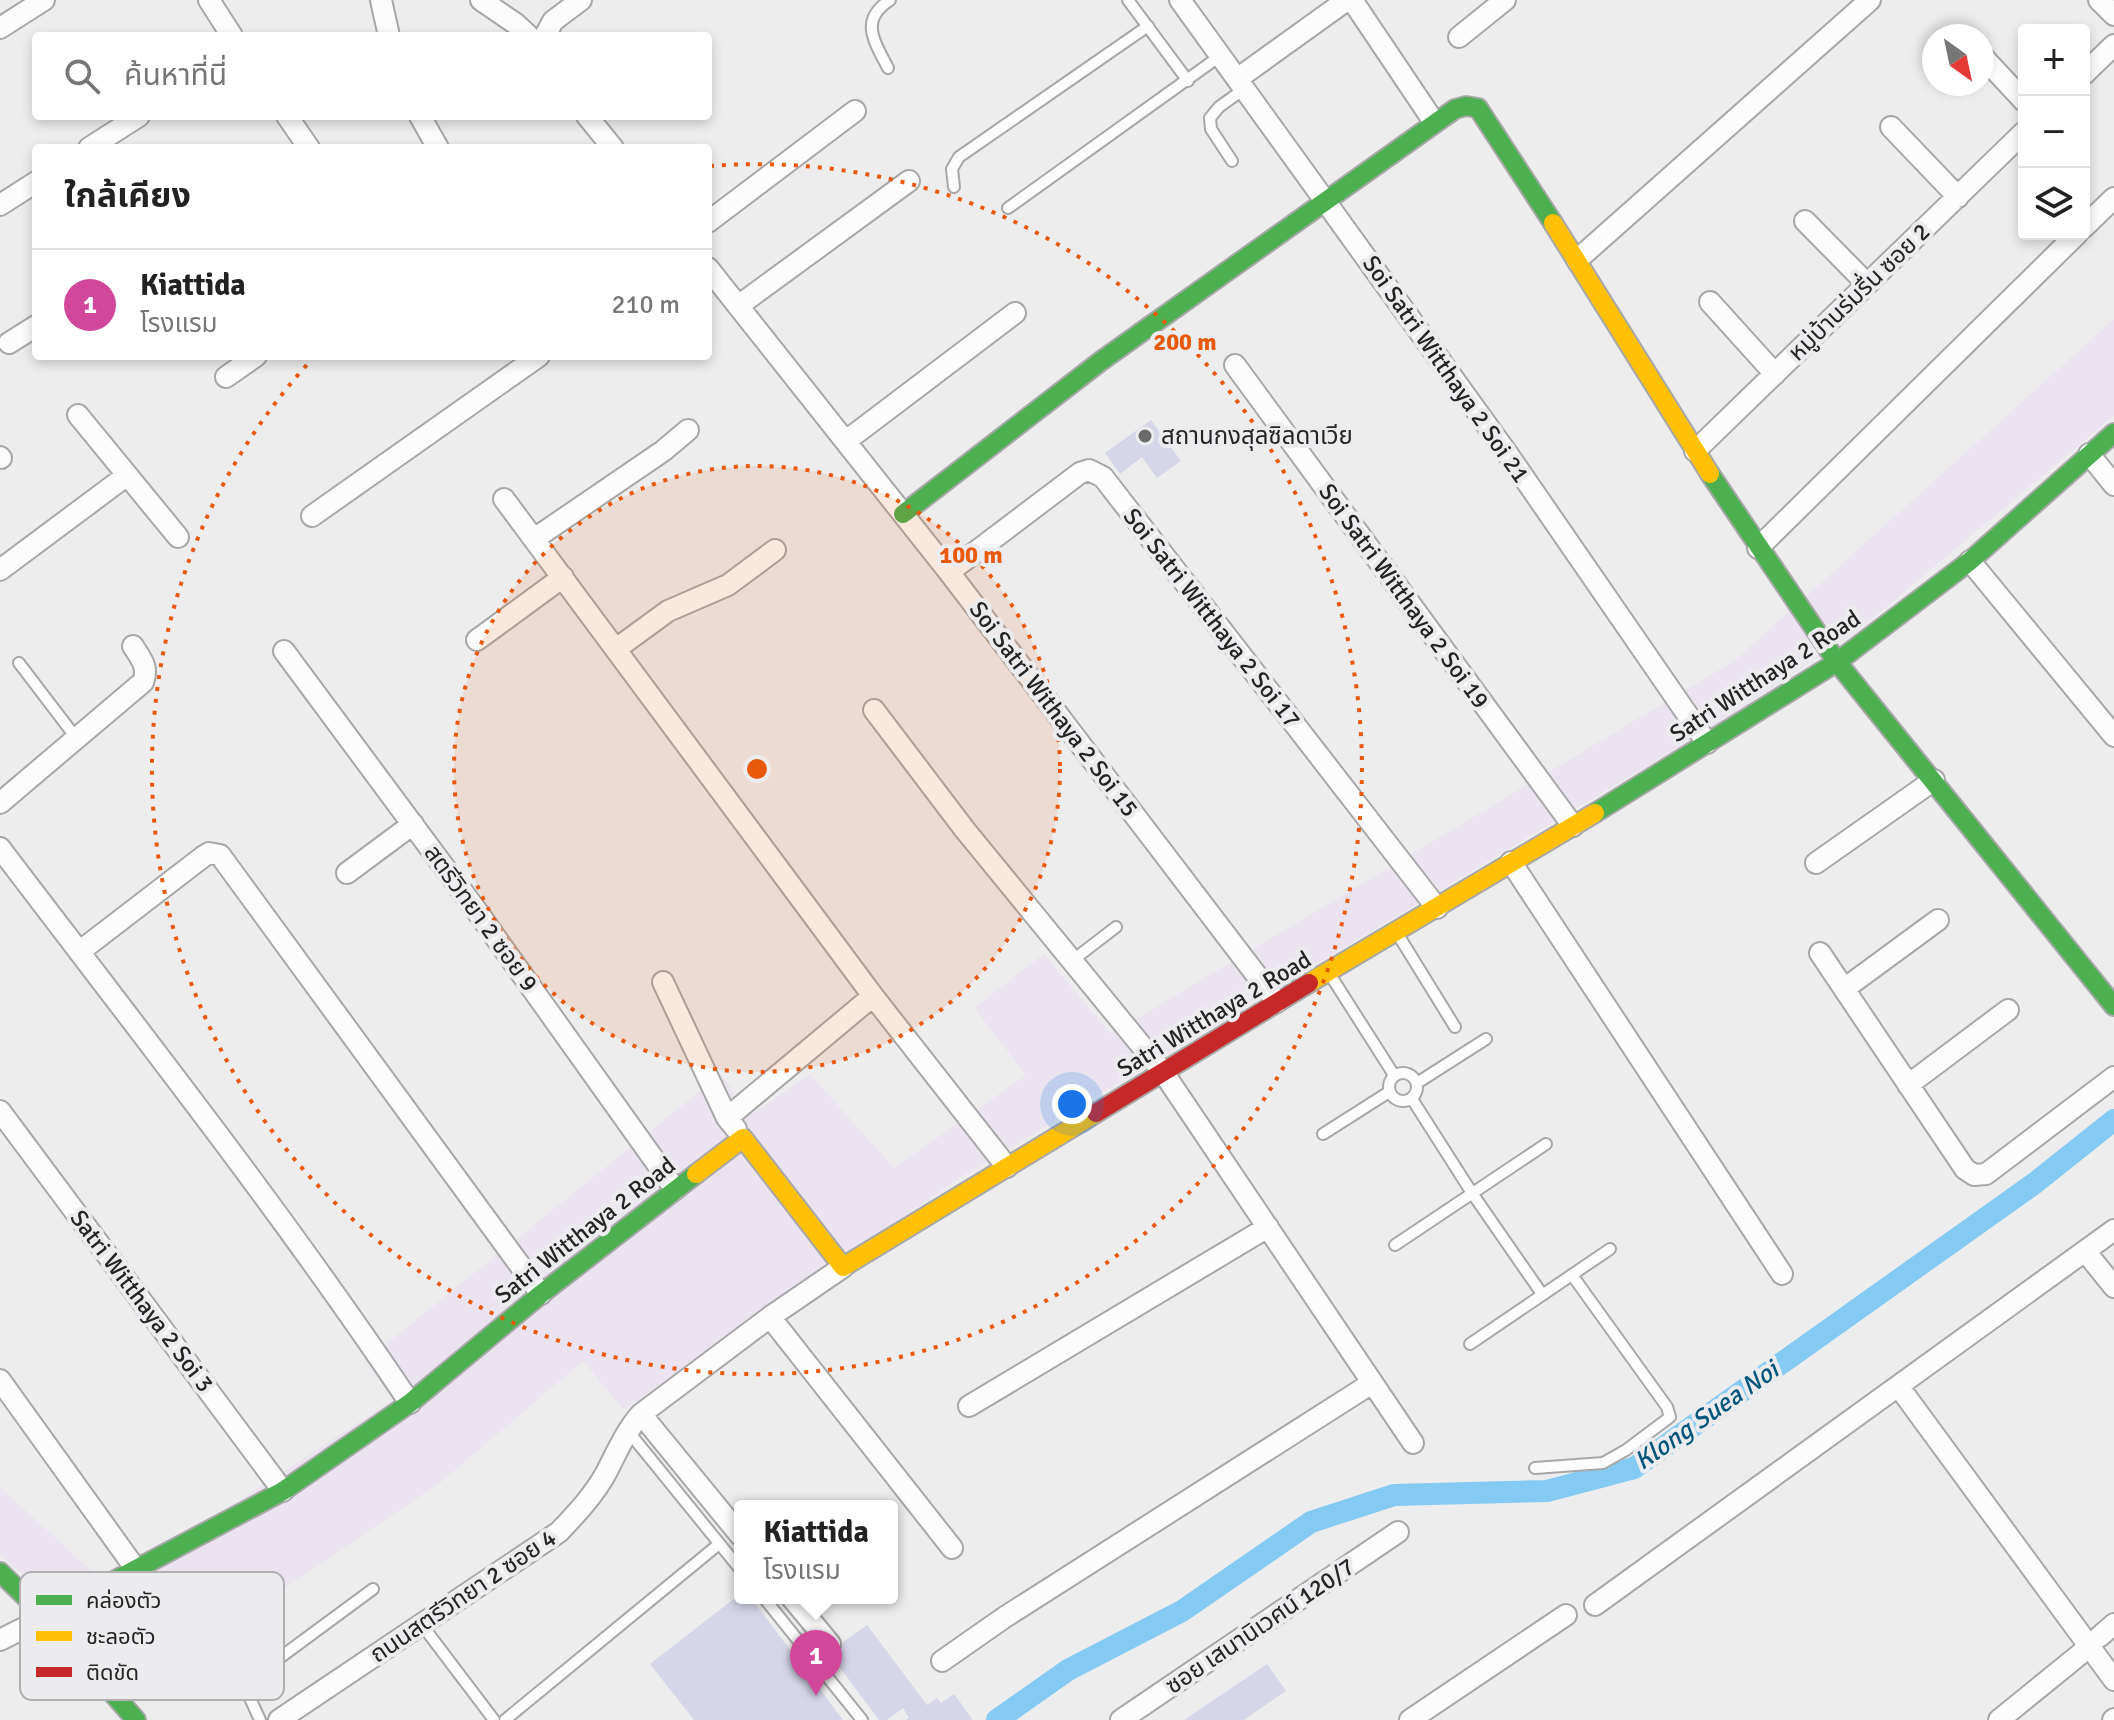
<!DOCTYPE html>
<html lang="th">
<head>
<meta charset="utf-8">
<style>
	body { margin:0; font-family:Signika,"Noto Sans Thai",sans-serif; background:#f2f2f2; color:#222 }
	.controls { position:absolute; right:24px; top:24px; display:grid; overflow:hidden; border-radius:8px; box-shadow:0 4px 12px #0003 }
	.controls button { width:72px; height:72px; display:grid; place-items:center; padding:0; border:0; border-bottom:2px solid #e0e0e0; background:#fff; color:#222; font:40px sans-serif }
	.compass { position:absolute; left:1922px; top:24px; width:72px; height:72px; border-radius:50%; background:#fff; box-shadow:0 4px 12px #0003; rotate:147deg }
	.you { position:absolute; left:1072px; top:1104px; width:28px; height:28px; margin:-20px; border:6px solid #fff; border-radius:50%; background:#1a73e8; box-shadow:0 0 0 12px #1a73e833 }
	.badge { display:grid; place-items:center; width:52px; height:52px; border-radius:50%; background:#6a6a6b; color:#fff; font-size:26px; font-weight:700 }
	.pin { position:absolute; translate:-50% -66px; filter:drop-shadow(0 2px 4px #0008) }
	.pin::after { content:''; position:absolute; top:42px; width:28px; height:24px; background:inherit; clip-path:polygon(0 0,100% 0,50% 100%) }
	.popup { position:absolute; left:734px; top:1500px; width:164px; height:104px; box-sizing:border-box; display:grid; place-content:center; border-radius:8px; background:#fff; filter:drop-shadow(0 2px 6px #0005); font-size:26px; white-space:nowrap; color:#767676 }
	.popup b { font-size:30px; color:#222 }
	.popup::after { content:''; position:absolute; left:50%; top:100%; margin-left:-16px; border:16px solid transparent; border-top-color:#fff }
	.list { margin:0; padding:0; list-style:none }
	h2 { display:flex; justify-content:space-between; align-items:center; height:104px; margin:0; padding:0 32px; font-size:34px }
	h2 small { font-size:26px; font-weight:400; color:#767676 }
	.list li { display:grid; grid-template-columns:52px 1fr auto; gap:24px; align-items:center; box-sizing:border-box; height:112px; padding:0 32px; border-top:2px solid #e0e0e0 }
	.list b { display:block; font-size:30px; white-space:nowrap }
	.list p { margin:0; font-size:26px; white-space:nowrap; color:#767676 }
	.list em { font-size:26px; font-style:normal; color:#767676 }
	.icon { flex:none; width:44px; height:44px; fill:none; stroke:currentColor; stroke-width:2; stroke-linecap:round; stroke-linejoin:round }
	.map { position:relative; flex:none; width:2114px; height:1720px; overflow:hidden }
	.search { position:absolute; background:#fff; box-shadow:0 4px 12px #0003; left:32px; top:32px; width:680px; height:88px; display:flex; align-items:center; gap:20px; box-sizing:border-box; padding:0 28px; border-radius:8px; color:#767676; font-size:30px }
	.panel { position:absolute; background:#fff; box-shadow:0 4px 12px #0003; left:32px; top:144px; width:680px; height:216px; border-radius:8px }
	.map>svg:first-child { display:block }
</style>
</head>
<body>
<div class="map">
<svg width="2114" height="1720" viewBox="0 0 2114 1720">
	<rect width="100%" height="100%" fill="#ededee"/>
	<path fill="#ebe4f0" d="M2114 319V416L1854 634 1714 726 958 1179 624 1410 583 1361 441 1482 137 1688 99 1641 0 1555V1487L99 1578 215 1516 393 1400 365 1361 721 1074 750 1115 810 1074 894 1168 1026 1075 974 1008 1044 954 1111 1034 1734 661Z"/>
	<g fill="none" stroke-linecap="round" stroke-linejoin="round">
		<path stroke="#84caf2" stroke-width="22" d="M997 1720 1068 1670 1182 1611 1311 1522 1394 1495 1547 1491 1634 1468 2035 1183 2114 1120"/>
	</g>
	<path fill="#d5d6e7" d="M1151 420 1181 461 1157 478 1142 457 1120 474 1105 453Z
		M735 1598H751L843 1720H694L650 1664Z
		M867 1625 927 1705 937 1698 941 1703 954 1694 973 1720H906L909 1718 903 1708 887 1720H879L832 1657 839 1653 843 1642Z
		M1267 1664 1286 1691 1248 1717 1244 1720H1184Z"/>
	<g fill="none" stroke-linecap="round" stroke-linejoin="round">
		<g stroke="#a7a7a7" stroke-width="14">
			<path id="lane" d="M1128 0 1188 81
				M888 68C874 41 859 20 890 0
				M1232 161 1211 129 1210 118 1219 107 1244 89
				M954 187 952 169 959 157 1148 26
				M1008 208 1220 56
				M19 663 77 739
				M1397 933 1455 1027
				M1073 960 1116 927
				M1329 973 1394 1075
				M1389 1087a14 14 0 1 1 28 0a14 14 0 1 1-28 0Z
				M1417 1083 1486 1039
				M1412 1099 1472 1193 1542 1294
				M1323 1134 1389 1092
				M1395 1245 1546 1144
				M1470 1344 1610 1249
				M628 1431 740 1569
				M1535 1468 1603 1463 1626 1450 1670 1417 1667 1407 1572 1275
				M764 1598 862 1720
				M422 1625 494 1720
				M260 1720 249 1696 251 1679 373 1589
				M505 1720 719 1544"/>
		</g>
		<g stroke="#a7a7a7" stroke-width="24">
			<path id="street" d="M209 0 232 36
				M381 0 389 36
				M481 0 516 24 529 36
				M1180 0 1507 453 1707 743
				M1352 0 1434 122
				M2099 0 2114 15
				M0 28 44 0
				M545 36 553 21 581 0
				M1459 37 1505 0
				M1982 56 2024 101
				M2084 74 2114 45
				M1237 79 1347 0
				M287 116 309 148
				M420 116 438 148
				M587 116 613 148
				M1891 127 1958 197
				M89 148 139 116
				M0 205 36 182
				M1805 221 1867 284
				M708 222 855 111
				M2084 227 2114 198
				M1577 260 1870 0
				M708 268 949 572 1277 1002
				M1710 302 1775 374
				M738 306 909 181
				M9 343 36 326
				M1235 365 1573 826
				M226 377 256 356
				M78 415 178 537
				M846 441 1015 313
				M1695 451 2024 132
				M2089 454 2114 485
				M0 457 1 458
				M504 499 873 996 1007 1167
				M312 516 539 356
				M534 539 663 451 688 430
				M1758 548 2077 234
				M1970 561 2114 736
				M0 570 126 476
				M949 572 1080 473 1089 470 1103 477 1437 908
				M477 640 563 577
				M616 649 668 611 728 585 775 550
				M284 651 476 910 675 1189
				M874 710 965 830 1163 1072 1413 1443
				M0 803 143 682C149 667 141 659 133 646
				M0 848C139 1031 282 1212 410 1403
				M1511 862 1782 1274
				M1816 863 1934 780
				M347 873 413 824
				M79 952 204 856 209 853 220 855 541 1294
				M1820 953 1965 1169 1974 1175 1986 1174 2114 1077
				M663 982 727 1118 736 1129
				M1844 989 1938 920
				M1908 1085 2008 1010
				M0 1111 283 1491
				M727 1118 873 996
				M2085 1251 2114 1287
				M770 1317 952 1548
				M0 1380 135 1568
				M1899 1387 2114 1680
				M969 1406 1268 1227
				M641 1414 740 1535
				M792 1598 830 1644
				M1595 1605 2114 1230
				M2099 1637 2114 1624
				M0 1640 46 1617
				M942 1661 1005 1617 1372 1383
				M279 1720 559 1532C576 1514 594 1495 606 1473 617 1452 625 1432 641 1414L770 1317 843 1267
				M1121 1720 1398 1532
				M1410 1720 1566 1615
				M1999 1720 2089 1647
				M2113 1720 2114 1719"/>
		</g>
		<g stroke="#a7a7a7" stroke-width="22">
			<path id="fast" d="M1710 474 1837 662 2114 1006
				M903 514 1101 361 1455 109 1466 106 1478 108 1553 223
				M1595 813 1837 662 1970 561 2114 433
				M0 1572 46 1617 136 1720
				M46 1617 283 1491 410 1403 541 1294 696 1174"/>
		</g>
		<g stroke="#a7a7a7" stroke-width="22">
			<path id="slow" d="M1553 223 1710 474
				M1309 983 1595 813
				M696 1174 743 1138 843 1267 1096 1113"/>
		</g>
		<g stroke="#a7a7a7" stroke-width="22">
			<path id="jam" d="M1096 1113 1309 983"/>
		</g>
		<use href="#lane" stroke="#fcfcfc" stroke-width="10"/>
		<use href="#street" stroke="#fcfcfc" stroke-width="20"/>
		<use href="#fast" stroke="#4caf50" stroke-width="18"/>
		<use href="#slow" stroke="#ffc107" stroke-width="18"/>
		<use href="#jam" stroke="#c62828" stroke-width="18"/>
	</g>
	<circle cx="757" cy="769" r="303" fill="#e8590c" fill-opacity=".12"/>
	<g fill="none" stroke="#e8590c" stroke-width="4" stroke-dasharray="4 8">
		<circle cx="757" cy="769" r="303"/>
		<path d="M710 166A605 605 0 1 1 315 356"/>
	</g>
	<circle fill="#6a6a6b" stroke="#ececef" stroke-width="3" cx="1145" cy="436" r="8"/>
	<g text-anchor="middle" stroke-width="8" stroke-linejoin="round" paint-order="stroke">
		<g font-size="24" fill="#242425" stroke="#ececef">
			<text transform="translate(1859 292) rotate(-44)" y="8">หมู่บ้านร่มรื่น ซอย 2</text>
			<text transform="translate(1446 369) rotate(55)" y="8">Soi Satri Witthaya 2 Soi 21</text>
			<text transform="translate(1404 596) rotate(54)" y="8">Soi Satri Witthaya 2 Soi 19</text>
			<text transform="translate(1212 618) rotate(52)" y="8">Soi Satri Witthaya 2 Soi 17</text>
			<text transform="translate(1765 676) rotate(-33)" y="8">Satri Witthaya 2 Road</text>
			<text transform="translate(1054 709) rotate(53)" y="8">Soi Satri Withaya 2 Soi 15</text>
			<text transform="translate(481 918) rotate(54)" y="8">สตรีวิทยา 2 ซอย 9</text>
			<text transform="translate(1214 1014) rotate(-31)" y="8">Satri Witthaya 2 Road</text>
			<text transform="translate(585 1230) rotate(-38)" y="8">Satri Witthaya 2 Road</text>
			<text transform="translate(142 1301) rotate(53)" y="8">Satri Witthaya 2 Soi 3</text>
			<text transform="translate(463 1596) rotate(-34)" y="8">ถนนสตรีวิทยา 2 ซอย 4</text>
			<text transform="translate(1260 1626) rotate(-34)" y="8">ซอย เสนานิเวศน์ 120/7</text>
		</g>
		<g font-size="24" fill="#242425" stroke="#ececef" text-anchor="start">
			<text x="1161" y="444">สถานกงสุลซิลดาเวีย</text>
		</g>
		<g font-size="26" font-style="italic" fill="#03567b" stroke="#ececef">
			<text transform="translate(1706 1415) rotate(-35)" y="9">Klong Suea Noi</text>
		</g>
	</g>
	<rect x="20" y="1572" width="264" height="128" rx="12" fill="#ececef" stroke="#b0b0b2" stroke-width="2"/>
	<rect x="36" y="1595" width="36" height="10" fill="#4caf50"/>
	<rect x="36" y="1631" width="36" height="10" fill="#ffc107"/>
	<rect x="36" y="1667" width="36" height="10" fill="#c62828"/>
	<g font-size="22" fill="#242425">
		<text x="86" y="1608">คล่องตัว</text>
		<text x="86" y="1644">ชะลอตัว</text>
		<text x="86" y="1680">ติดขัด</text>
	</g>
	<circle cx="757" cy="769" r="12" fill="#e8590c" stroke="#ececef" stroke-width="4"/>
	<g font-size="24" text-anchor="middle" font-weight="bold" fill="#e8590c" stroke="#ececef" stroke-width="8" stroke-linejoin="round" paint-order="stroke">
		<text x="1185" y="350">200 m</text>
		<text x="971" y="563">100 m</text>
	</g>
</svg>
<div class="controls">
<button>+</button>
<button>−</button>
<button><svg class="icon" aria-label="layers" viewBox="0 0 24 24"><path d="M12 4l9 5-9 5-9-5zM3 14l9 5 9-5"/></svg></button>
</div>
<svg class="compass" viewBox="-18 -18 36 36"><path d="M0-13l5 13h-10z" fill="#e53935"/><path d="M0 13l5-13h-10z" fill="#767676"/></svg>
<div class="you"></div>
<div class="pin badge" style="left:816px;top:1696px;background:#d1479c">1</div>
<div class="popup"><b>Kiattida</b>โรงแรม</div>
<div class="search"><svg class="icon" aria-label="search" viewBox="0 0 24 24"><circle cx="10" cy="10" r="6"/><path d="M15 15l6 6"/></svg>ค้นหาที่นี่</div>
<section class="panel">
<h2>ใกล้เคียง<small></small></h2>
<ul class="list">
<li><span class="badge" style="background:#d1479c">1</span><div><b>Kiattida</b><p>โรงแรม</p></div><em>210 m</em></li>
</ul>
</section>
</div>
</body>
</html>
